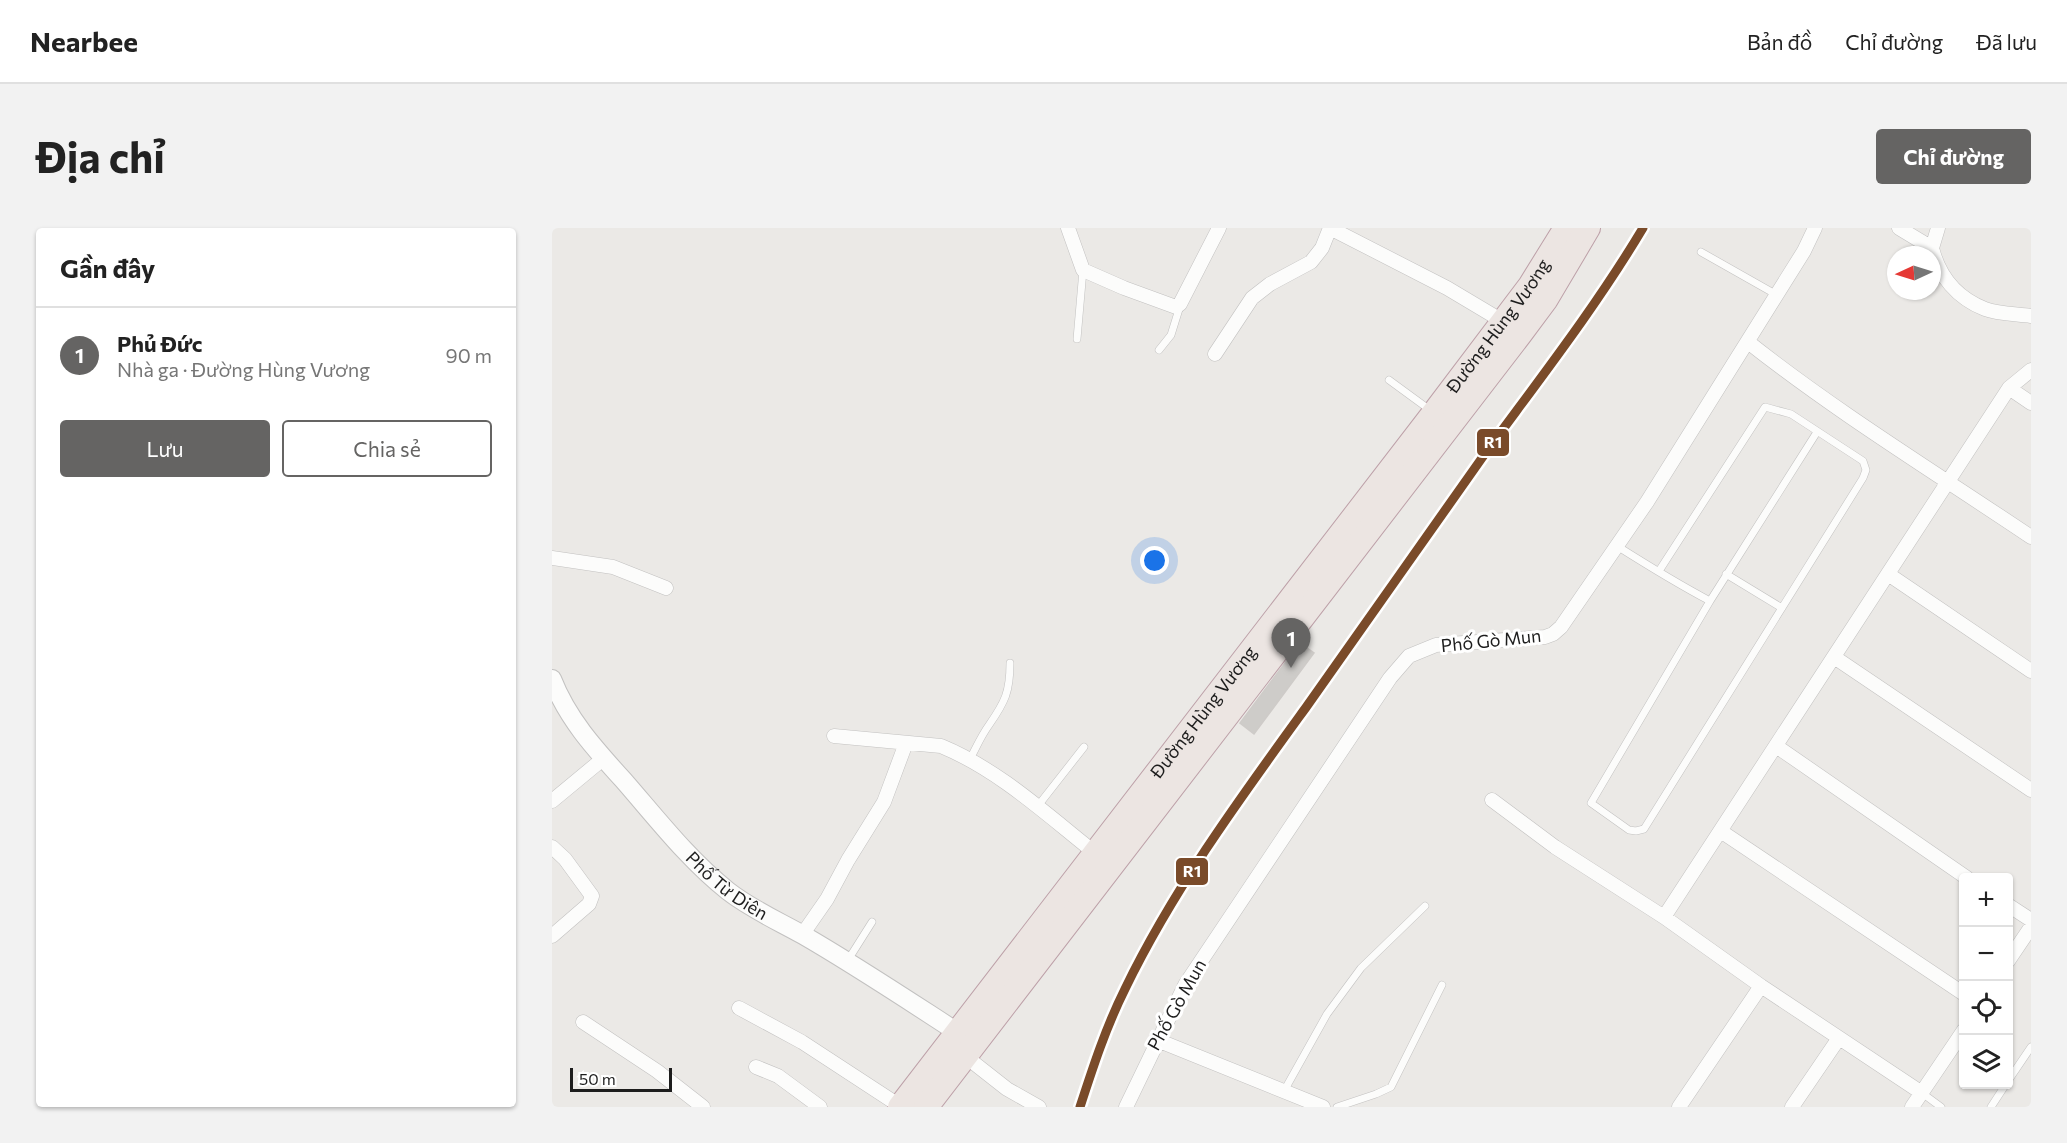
<!DOCTYPE html>
<html lang="vi">
<head>
<meta charset="utf-8">
<style>
	body { margin:0; font-family:Commissioner,sans-serif; background:#f2f2f2; color:#222 }
	.controls { position:absolute; right:18px; bottom:18px; display:grid; overflow:hidden; border-radius:6px; box-shadow:0 2px 4px #0004 }
	.controls button { width:54px; height:54px; display:grid; place-items:center; padding:0; border:0; border-bottom:2px solid #e0e0e0; background:#fff; color:#222; font:30px sans-serif }
	.compass { position:absolute; left:1335px; top:18px; width:54px; height:54px; border-radius:50%; background:#fff; box-shadow:0 2px 4px #0004; rotate:266deg }
	.scale { position:absolute; left:18px; bottom:15px; width:102px; box-sizing:border-box; padding-left:6px; border:3px solid #1d1d1d; border-top:0; font-size:16px; line-height:21px; white-space:nowrap; color:#1d1d1d; -webkit-text-stroke:4px #fff; paint-order:stroke }
	.you { position:absolute; left:603px; top:333px; width:21px; height:21px; margin:-15px; border:4px solid #fff; border-radius:50%; background:#1a73e8; box-shadow:0 0 0 9px #1a73e833 }
	.badge { display:grid; place-items:center; width:39px; height:39px; border-radius:50%; background:#656463; color:#fff; font-size:20px; font-weight:700 }
	.pin { position:absolute; translate:-50% -50px; filter:drop-shadow(0 2px 3px #0008) }
	.pin::after { content:''; position:absolute; top:32px; width:21px; height:18px; background:inherit; clip-path:polygon(0 0,100% 0,50% 100%) }
	.list { margin:0; padding:0; list-style:none }
	h2 { display:flex; justify-content:space-between; align-items:center; height:78px; margin:0; padding:0 24px; font-size:26px }
	h2 small { font-size:20px; font-weight:400; color:#767676 }
	.list li { display:grid; grid-template-columns:39px 1fr auto; gap:18px; align-items:center; box-sizing:border-box; height:96px; padding:0 24px; border-top:2px solid #e0e0e0 }
	.list b { display:block; font-size:22px; white-space:nowrap }
	.list p { margin:0; font-size:20px; white-space:nowrap; color:#767676 }
	.list em { font-size:20px; font-style:normal; color:#767676 }
	.actions { display:flex; gap:12px; padding:18px 24px }
	.actions a { flex:1; padding:14px 0; border:2px solid #656463; border-radius:6px; text-align:center; font-size:21px; color:#656463 }
	.actions .main { background:#656463; color:#fff }
	.icon { flex:none; width:33px; height:33px; fill:none; stroke:currentColor; stroke-width:2; stroke-linecap:round; stroke-linejoin:round }
	.map { position:relative; flex:none; width:1479px; height:879px; overflow:hidden; border-radius:6px }
	header { display:flex; align-items:center; gap:36px; box-sizing:border-box; height:84px; padding:0 30px; background:#fff; border-bottom:2px solid #e0e0e0 }
	header strong { font-size:28px }
	nav { display:flex; gap:33px; margin-inline-start:auto; font-size:21px }
	.intro { display:flex; align-items:center; justify-content:space-between; box-sizing:border-box; height:144px; padding:0 36px }
	h1 { margin:0; font-size:42px }
	.button { padding:15px 27px; border-radius:6px; background:#656463; color:#fff; font-size:21px; font-weight:700 }
	main { display:flex; gap:36px; padding:0 36px }
	aside { flex:1; background:#fff; border-radius:6px; box-shadow:0 2px 4px #0004 }
	.map>svg:first-child { display:block }
</style>
</head>
<body>
<header>
<strong>Nearbee</strong>
<nav><a>Bản đồ</a><a>Chỉ đường</a><a>Đã lưu</a></nav>
</header>
<div class="intro"><h1>Địa chỉ</h1><a class="button">Chỉ đường</a></div>
<main>
<aside>
<h2>Gần đây<small></small></h2>
<ul class="list">
<li><span class="badge">1</span><div><b>Phủ Đức</b><p>Nhà ga · Đường Hùng Vương</p></div><em>90 m</em></li>
</ul>
<div class="actions"><a class="main">Lưu</a><a>Chia sẻ</a></div>
</aside>
<div class="map">
<svg width="1479" height="879" viewBox="0 0 1479 879">
	<rect width="100%" height="100%" fill="#ebe9e6"/>
	<path fill="#ceccc9" stroke="#cecbc8" stroke-width="1.5" d="M748 415 762 425 702 506 688 495Z"/>
	<g fill="none" stroke-linecap="round" stroke-linejoin="round">
		<g stroke="#c2c1c0" stroke-width="8">
			<path id="service" d="M1149 24 1225 67
				M525 111 531 42
				M607 122 619 107 628 78
				M837 152 878 182
				M1065 318C1095 337 1126 356 1158 373L1039 575 1077 602 1084 603 1092 601 1311 250 1314 242 1311 233 1239 186 1213 179 1107 343
				M1174 346 1230 380
				M1158 373 1265 204
				M418 531C424 520 429 508 437 497 453 474 458 464 458 435
				M485 579 532 519
				M296 732 320 694
				M1456 853 1479 819
				M732 863 775 786 809 740 873 678
				M1370 865 1389 879
				M785 879 824 866 839 859 890 757
				M1439 879 1454 856"/>
		</g>
		<g stroke="#c2c1c0" stroke-width="15">
			<path id="minor" d="M516 0 531 42 572 60 624 79 628 76 667 0
				M778 0 895 60 952 94
				M1347 0 1380 20C1387 48 1405 70 1433 81 1446 86 1465 86 1479 88
				M1380 20 1386 0
				M1196 114C1286 185 1384 245 1479 309
				M663 126 700 70 718 56 759 34 770 20 778 0
				M1457 160 1479 175
				M0 330 61 339 114 360
				M1336 346 1479 443
				M1282 429 1479 562
				M282 508 389 518C447 542 494 586 542 624
				M1224 518 1415 650
				M940 572 1003 619 1112 689 1209 758 1370 865
				M0 573 52 530
				M1170 604 1412 766
				M0 619 13 631 40 668 37 676 0 708
				M1456 677 1479 692
				M1112 689 1457 160 1479 142
				M250 707 275 671 296 632 332 574 354 515
				M1456 733 1479 699
				M187 780 250 814 348 878
				M31 794 105 843 151 879
				M605 812 771 879
				M413 828 455 861 487 879
				M204 839 226 848 268 879
				M574 879 633 757 838 450 857 428 884 417 993 409 1001 406 1009 399 1095 274 1252 23 1263 0
				M1127 879 1209 758
				M1240 879 1287 810
				M1360 879 1412 802"/>
		</g>
		<g stroke="#c2c1c0" stroke-width="20">
			<g id="tertiary">
				<path id="s1" d="M0 451C16 492 44 522 73 554 106 592 137 632 176 663 199 681 226 693 251 707 303 737 354 771 405 804"/>
			</g>
		</g>
		<g stroke="#bda0a8" stroke-width="26">
			<g id="trunk">
				<path id="s2" d="M348 879 882 185 978 58 1014 0"/>
				<path d="M374 879 968 106 994 71 1036 0"/>
			</g>
		</g>
		<use href="#service" stroke="#fcfcfb" stroke-width="7"/>
		<use href="#minor" stroke="#fcfcfb" stroke-width="14"/>
		<use href="#tertiary" stroke="#fcfcfb" stroke-width="18"/>
		<use href="#trunk" stroke="#ece5e2" stroke-width="24"/>
		<g stroke="#fff" stroke-width="14">
			<path id="rail-1" d="M528 879C541 839 554 799 573 761 622 660 689 569 755 478 816 392 876 306 937 220 990 148 1045 77 1091 0"/>
		</g>
		<use href="#rail-1" stroke="#7a4b2a" stroke-width="9"/>
	</g>
	<g text-anchor="middle" stroke-width="6" stroke-linejoin="round" paint-order="stroke">
		<g font-size="18" fill="#1d1d1d" stroke="#fff">
			<text dy="6" stroke="none"><textPath href="#s2" startOffset="984">Đường Hùng Vương</textPath></text>
			<text transform="translate(939 413) rotate(-6)" y="6">Phố Gò Mun</text>
			<text dy="6" stroke="none"><textPath href="#s2" startOffset="498">Đường Hùng Vương</textPath></text>
			<text dy="6" stroke="none"><textPath href="#s1" startOffset="273">Phố Từ Diên</textPath></text>
			<text transform="translate(625 777) rotate(-61)" y="6">Phố Gò Mun</text>
		</g>
	</g>
	<g stroke="#fff" stroke-width="2">
		<rect x="924" y="200" width="34" height="29" rx="6" fill="#7a4b2a"/>
		<rect x="623" y="629" width="34" height="29" rx="6" fill="#7a4b2a"/>
	</g>
	<g font-size="16" text-anchor="middle" font-weight="bold" fill="#fff">
		<text x="941" y="220">R1</text>
		<text x="640" y="649">R1</text>
	</g>
</svg>
<div class="controls">
<button>+</button>
<button>−</button>
<button><svg class="icon" aria-label="locate" viewBox="0 0 24 24"><circle cx="12" cy="12" r="6"/><path d="M12 2v4M12 18v4M2 12h4M18 12h4"/></svg></button>
<button><svg class="icon" aria-label="layers" viewBox="0 0 24 24"><path d="M12 4l9 5-9 5-9-5zM3 14l9 5 9-5"/></svg></button>
</div>
<svg class="compass" viewBox="-18 -18 36 36"><path d="M0-13l5 13h-10z" fill="#e53935"/><path d="M0 13l5-13h-10z" fill="#767676"/></svg>
<div class="scale">50 m</div>
<div class="you"></div>
<div class="pin badge" style="left:739px;top:440px">1</div>
</div>
</main>
</body>
</html>
